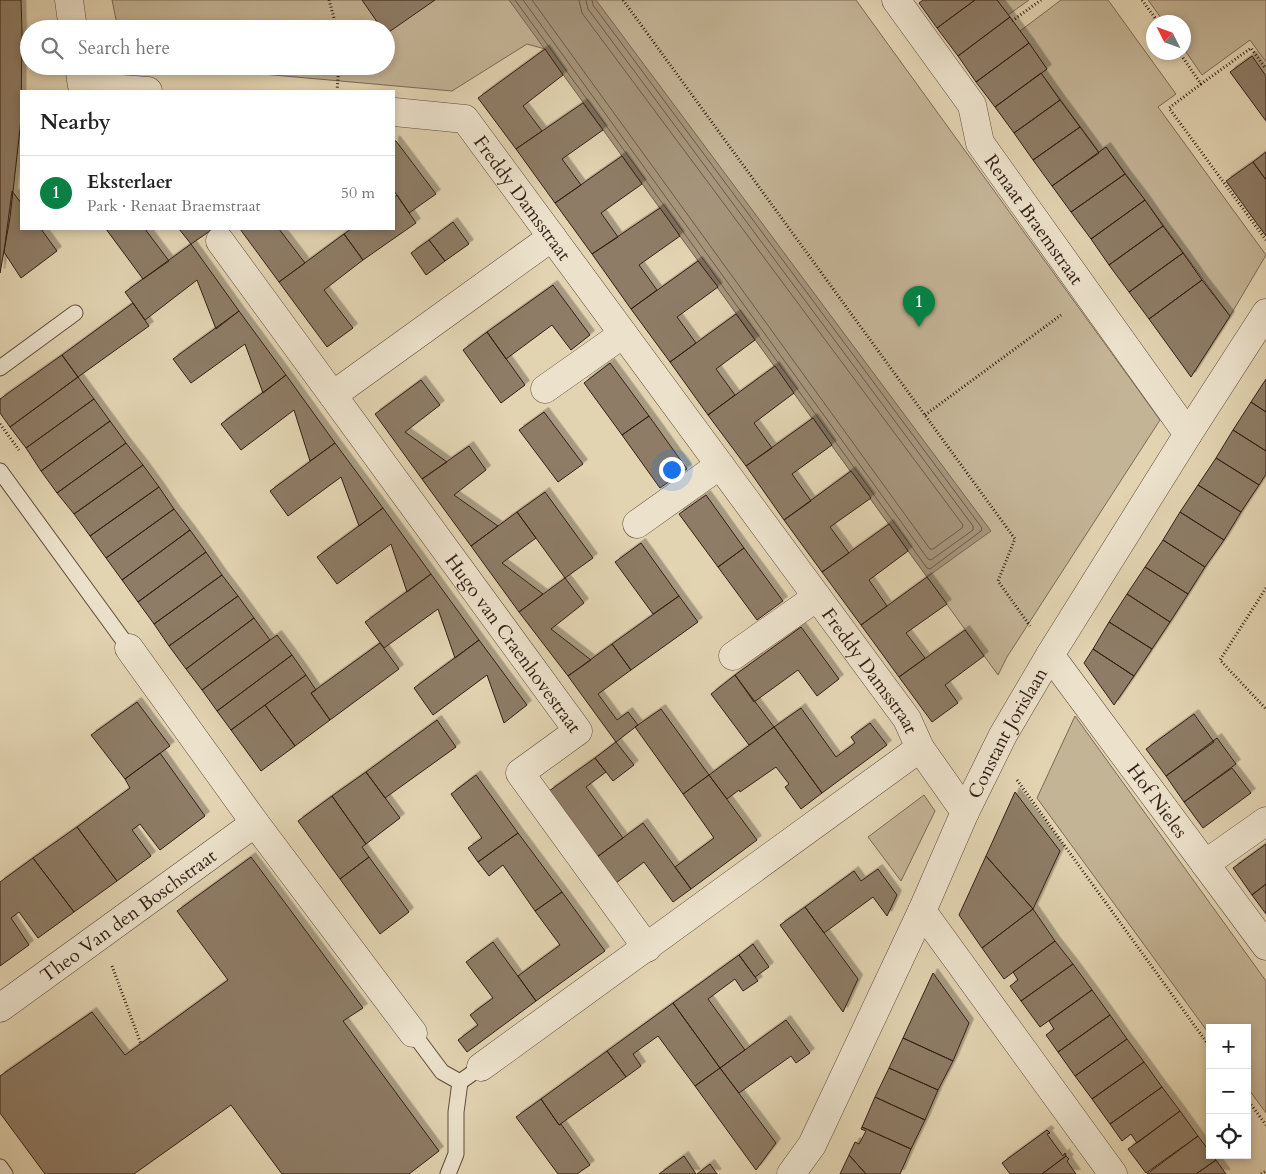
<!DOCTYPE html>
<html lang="en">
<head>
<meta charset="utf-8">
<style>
	body { margin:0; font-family:Cardo,serif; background:#f2f2f2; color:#222 }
	.controls { position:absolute; right:15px; bottom:15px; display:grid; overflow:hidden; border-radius:0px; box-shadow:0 2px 8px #0003 }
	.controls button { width:45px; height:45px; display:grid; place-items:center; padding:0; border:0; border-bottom:1px solid #e0e0e0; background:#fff; color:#222; font:25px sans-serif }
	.compass { position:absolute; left:1146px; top:15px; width:45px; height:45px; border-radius:50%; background:#fff; box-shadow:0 2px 8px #0003; rotate:312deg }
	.you { position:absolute; left:671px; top:469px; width:18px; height:18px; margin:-12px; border:4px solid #fff; border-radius:50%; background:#1a73e8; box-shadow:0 0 0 8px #1a73e833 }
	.badge { display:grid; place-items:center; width:32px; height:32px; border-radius:50%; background:#0b8043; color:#fff; font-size:16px; font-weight:700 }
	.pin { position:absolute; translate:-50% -41px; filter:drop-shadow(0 1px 2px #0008) }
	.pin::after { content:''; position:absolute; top:26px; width:18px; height:15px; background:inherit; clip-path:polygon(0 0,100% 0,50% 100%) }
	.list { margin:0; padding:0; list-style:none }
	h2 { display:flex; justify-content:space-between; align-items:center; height:65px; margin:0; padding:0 20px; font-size:21px }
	h2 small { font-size:16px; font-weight:400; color:#767676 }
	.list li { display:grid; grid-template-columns:32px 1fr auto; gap:15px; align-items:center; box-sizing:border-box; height:75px; padding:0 20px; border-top:1px solid #e0e0e0 }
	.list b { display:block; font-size:19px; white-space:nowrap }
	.list p { margin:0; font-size:16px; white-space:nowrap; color:#767676 }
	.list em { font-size:16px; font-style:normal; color:#767676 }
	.icon { flex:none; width:28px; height:28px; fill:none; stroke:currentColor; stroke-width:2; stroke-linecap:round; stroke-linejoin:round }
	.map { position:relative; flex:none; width:1266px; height:1174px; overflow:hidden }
	.search { position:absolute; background:#fff; box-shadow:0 2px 8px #0003; left:20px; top:20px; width:375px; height:55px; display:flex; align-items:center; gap:12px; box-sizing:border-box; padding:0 18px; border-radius:28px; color:#767676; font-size:19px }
	.panel { position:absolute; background:#fff; box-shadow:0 2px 8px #0003; left:20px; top:90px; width:375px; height:140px; border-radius:0px }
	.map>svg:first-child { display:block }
</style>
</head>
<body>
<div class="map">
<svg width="1266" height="1174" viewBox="0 0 1266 1174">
	<defs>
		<filter id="shadow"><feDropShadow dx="4.5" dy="-4.5" stdDeviation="0" flood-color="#0004"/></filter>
	</defs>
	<rect width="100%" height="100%" fill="#e2d3b1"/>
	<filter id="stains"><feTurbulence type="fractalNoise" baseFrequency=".004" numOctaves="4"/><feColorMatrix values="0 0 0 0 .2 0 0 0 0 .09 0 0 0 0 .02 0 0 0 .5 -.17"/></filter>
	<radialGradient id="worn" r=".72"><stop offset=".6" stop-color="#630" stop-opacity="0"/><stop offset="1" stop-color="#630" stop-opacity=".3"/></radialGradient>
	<path fill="#c4b496" stroke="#7c6956" d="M112 0H856L1160 420 1007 657 998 675 545 49 527 44 452 91 173 66H386V29H118Z
		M997 0H1029L1008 15Z
		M1061 0H1108L1176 94 1158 107 1266 255 1230 316 1106 147 1099 152 1041 73 1047 69 1020 31Z
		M1148 0H1266V62L1250 40 1202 75 1184 49V22H1164Z
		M1075 716 1266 981V1113L1247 1087V1028H1210V1035L1037 798Z
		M924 795 935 811 901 881 868 837Z"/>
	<path fill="#a6957c" stroke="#786553" d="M509 0H596L991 531 927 577Z"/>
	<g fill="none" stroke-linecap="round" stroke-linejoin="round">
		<path stroke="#6c5a48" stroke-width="1" d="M515 0 927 568 930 569 981 531 982 528 593 5 592 0
			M523 0 928 559 931 560 973 530V526L588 9 586 0
			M532 0 930 549H933L962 528 963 525 582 13 579 0"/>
	</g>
	<path fill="#8e7c66" stroke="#331e15" filter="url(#shadow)" d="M0 0H21L22 30 21 120 10 218 0 273Z
		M362 0H435L386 34V29H382Z
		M923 0H975L937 28 919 3Z
		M975 0H997L1010 17 958 56 937 28Z
		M1010 17 1029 43 976 82 958 56Z
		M1029 43 1047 69 995 107 976 82Z
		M545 49 563 75 523 106 542 131 516 149 478 98Z
		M1252 56 1266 76V121L1230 72Z
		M1041 73 1060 100 1014 133 995 107Z
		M1060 100 1080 127 1033 160 1014 133Z
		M583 103 603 130 562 159 581 185 555 203 516 149Z
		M1080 127 1099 153 1052 186 1033 160Z
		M394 141H396L436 194 409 213 394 191Z
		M1106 147 1125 174 1071 212 1052 186Z
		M1266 152V180L1253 162Z
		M622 156 642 184 601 213 618 237 592 254 555 203Z
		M1253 162 1266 180V236L1226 181Z
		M1125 174 1145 200 1091 239 1071 212Z
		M12 191 21 203V229H41L57 251 21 278 4 252Z
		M397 195 416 223 363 260 344 234 351 229H394V197Z
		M1145 200 1163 226 1109 265 1091 239Z
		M660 208 680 236 639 265 657 290 631 309 592 254Z
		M453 222 469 244 445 261 429 240Z
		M1163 226 1183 253 1129 292 1109 265Z
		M106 229H145L169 261 143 279Z
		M179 229H209L210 231 191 244Z
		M240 229H279L305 263 279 282Z
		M344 234 363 260 324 290 353 328 327 347 279 282Z
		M429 240 445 261 426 275 411 253Z
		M191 244 239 311 216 329 197 280 145 320 125 292Z
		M1183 253 1202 280 1149 319 1129 292Z
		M698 261 718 287 677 317 696 343 670 362 631 309Z
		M1202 280 1230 316 1191 377 1149 319Z
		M553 285 590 335 571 350 552 325 506 359 487 332Z
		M133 303 149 326 78 377 62 355Z
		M239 311 286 375 263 393 245 344 191 383 173 359Z
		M736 314 755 340 716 369 735 395 708 415 670 362Z
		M487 332 525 385 501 403 463 350Z
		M62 355 78 377 10 427 0 413V399Z
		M610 363 649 416 622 435 584 383Z
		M775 366 794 393 754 423 772 448 746 466 708 415Z
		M286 375 335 443 310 461 294 410 241 450 221 424Z
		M78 377 94 399 26 448 10 427Z
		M1266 379V412L1251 402Z
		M421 380 440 405 405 432 447 462 422 479 375 414Z
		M94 399 110 421 41 471 26 448Z
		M1251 402 1266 412V451L1233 430Z
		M544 412 583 464 558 482 519 430Z
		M649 416 687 469 660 488 622 435Z
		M813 418 832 445 792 474 811 501 784 520 746 466Z
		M110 421 126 443 57 493 41 471Z
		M1233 430 1266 451V474L1259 485 1216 458Z
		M126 443 143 465 74 514 57 493Z
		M335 443 383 508 359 526 341 477 288 516 270 491Z
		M469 446 486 470 454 495 498 526 471 546 422 479Z
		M1216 458 1259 485 1241 512 1198 485Z
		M143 465 159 487 90 536 74 514Z
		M851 471 871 498 830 527 849 553 822 572 784 520Z
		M1198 485 1241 512 1224 540 1180 512Z
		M159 487 174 509 106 558 90 536Z
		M545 492 593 558 565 578 517 512Z
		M706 495 744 548 718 567 679 514Z
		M383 508 431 574 407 592 391 544 337 584 317 557Z
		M174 509 190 530 122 580 106 558Z
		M517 512 536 538 502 563 543 594 519 612 471 546Z
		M1180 512 1224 540 1205 567 1163 540Z
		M889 524 908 551 869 580 887 606 861 625 822 572Z
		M190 530 206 552 138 602 122 580Z
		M1163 540 1205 567 1188 594 1145 567Z
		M641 543 679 596 653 614 615 562Z
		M744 548 783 601 757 620 718 567Z
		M206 552 222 575 154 624 138 602Z
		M1145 567 1188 594 1170 622 1127 594Z
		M431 574 479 640 455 658 438 609 384 648 365 622Z
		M222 575 238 596 169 646 154 624Z
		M927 577 947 604 906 633 925 658 899 677 861 625Z
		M565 578 584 603 551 629 591 660 568 676 519 612Z
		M1127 594 1170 622 1152 649 1109 622Z
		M238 596 254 618 186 669 169 646Z
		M679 596 698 622 631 670 612 644Z
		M254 618 270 640 202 690 186 669Z
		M1109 622 1152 649 1134 676 1093 649Z
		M801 627 839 679 817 696 798 670 754 702 735 675Z
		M965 630 984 656 945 685 958 703 932 722 899 677Z
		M277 635 292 655 217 711 202 690Z
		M479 640 527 705 504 723 487 675 433 715 414 688Z
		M380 643 399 669 330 720 311 693Z
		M612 644 631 670 598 694 617 720 628 712 638 725 616 742 568 676Z
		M1093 649 1134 676 1114 705 1084 663Z
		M292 655 306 675 231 730 217 711Z
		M306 675 316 690 311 693 330 720 295 746 265 705Z
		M735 675 774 727 749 745 711 694Z
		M137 702 170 746 125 779 91 735Z
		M265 705 295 746 261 771 231 730Z
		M801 708 836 757 855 743 851 737 870 723 887 745 822 793 774 727Z
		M661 709 709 775 683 794 635 727Z
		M1194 714 1214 742 1166 776 1146 749Z
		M437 720 456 747 385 798 366 772Z
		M774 727 822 793 801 809 785 787 789 784 776 767 740 792 739 790 727 799 709 775Z
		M1217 738 1236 764 1184 802 1166 776Z
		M616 742 634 765 613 781 595 758Z
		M160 753 205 816 160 850 140 824 132 830 151 856 117 881 77 827 130 788 125 779Z
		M595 758 606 772 586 787 623 838 597 857 549 791Z
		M1232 768 1251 793 1203 828 1184 802Z
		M366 772 400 818 366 844 332 796Z
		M476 775 518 833 478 862 468 848 482 838 451 794Z
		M709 775 757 840 691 889 675 867 714 838 683 794Z
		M1015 792 1060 851 1033 909 986 856Z
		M332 796 366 844 362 847 369 857 340 879 298 821Z
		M643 823 691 889 673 902 644 862 616 883 597 857Z
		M77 827 117 881 74 912 33 858Z
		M518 833 562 892 535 911 503 865 489 876 478 862Z
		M1266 844V884L1252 895 1233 868Z
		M986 856 1033 909 982 948 959 915Z
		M251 857 363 1008 343 1021 439 1151 409 1174H282L231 1105 134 1174H45L0 1113V1076L92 1012 125 1055 228 980 177 911Z
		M369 857 409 912 380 934 340 879Z
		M33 858 74 912 38 938 19 912 11 918 29 945 0 966V882Z
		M878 869 897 895 887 916 873 897 824 933 805 907 854 871 861 881Z
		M1266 884V914L1252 895Z
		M562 892 605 951 536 1001 518 976 560 945 535 911Z
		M805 907 858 979 843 1012 780 925Z
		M1033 909 1055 941 1004 979 982 948Z
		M1055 941 1073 964 1021 1001 1010 986 1018 980 1013 972Z
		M493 942 536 1001 467 1052 458 1040 478 1025 470 1015 493 998 466 962Z
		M753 944 769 967 755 977 739 955Z
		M739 955 758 981 743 991 735 979 708 999 745 1050 720 1068 673 1003Z
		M1073 964 1092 990 1040 1027 1021 1001Z
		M933 973 969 1023 953 1061 903 1038Z
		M1092 990 1110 1015 1058 1052 1046 1035 1054 1029 1049 1021Z
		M673 1003 720 1068 695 1086 658 1036 633 1054 641 1066 626 1077 607 1051Z
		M1110 1015 1127 1039 1075 1076 1058 1052Z
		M786 1020 810 1053 796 1063 791 1056 739 1093 720 1068Z
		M903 1038 953 1061 938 1090 889 1068Z
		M1127 1039 1144 1062 1092 1099 1075 1076Z
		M607 1051 626 1077 559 1125 541 1099Z
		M1144 1062 1162 1087 1110 1124 1092 1099Z
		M720 1068 776 1143 756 1170 695 1086Z
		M889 1068 938 1090 925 1120 875 1097Z
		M1162 1087 1180 1111 1137 1143 1131 1134 1122 1141 1110 1124Z
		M875 1097 925 1120 911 1149 862 1127Z
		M541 1099 559 1125 561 1124 590 1165 577 1174H558L516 1117Z
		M1180 1111 1198 1136 1146 1173 1128 1149Z
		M862 1127 911 1149 900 1174H866L849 1155 855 1142 859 1144 866 1131 861 1129Z
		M1047 1130 1050 1133 1047 1134 1063 1156 1065 1153 1066 1156 1042 1174H1010L1002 1163Z
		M1198 1136 1210 1152V1155H1212L1216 1160 1196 1174H1147Z
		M849 1155 866 1174H840Z
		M684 1156 696 1174H659Z
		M1066 1156 1069 1159 1067 1161 1076 1174H1042Z
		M1216 1160 1226 1174H1196Z
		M710 1164 717 1174H697Z"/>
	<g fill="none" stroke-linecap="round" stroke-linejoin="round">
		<g stroke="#5f4b3c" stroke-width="17">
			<path id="lane" d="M0 368 75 313
				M0 471 129 648
				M413 1033 442 1072 460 1082 481 1067
				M0 1167 5 1174
				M448 1174 456 1154V1112L460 1082"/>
		</g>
		<g stroke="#5f4b3c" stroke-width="29">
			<g id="street">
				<path d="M69 0 73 29"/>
				<path id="s1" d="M896 0 972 105 980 143 1188 434"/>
				<path d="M79 66 82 86 148 91"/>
				<path id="s2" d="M394 112 465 119 907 719 920 748"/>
				<path id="s3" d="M220 241 578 731 520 773 647 948"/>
				<path d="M545 389 623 334"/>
				<path d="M333 395 552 237"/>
				<path d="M637 524 720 465"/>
				<path d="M129 648 255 823 413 1033"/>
				<path id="s4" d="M1050 655 1266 946"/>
				<path d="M733 656 817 597"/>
				<path d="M1205 864 1266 821"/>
				<path d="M922 911 1113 1174"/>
				<path id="s5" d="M0 1008 255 823"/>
				<path d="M481 1067 920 748 965 812"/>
				<path id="s6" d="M791 1174 812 1145 922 911 965 812 1003 735 1050 655 1188 434 1266 313"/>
			</g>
		</g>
		<path stroke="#331e15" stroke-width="3" stroke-dasharray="1 2.5" stroke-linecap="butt" d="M329 0 337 29
			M623 0 1015 539 998 581 1030 626
			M1142 0 1158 22
			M1012 21 1041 0
			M1179 52 1201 84 1251 48 1266 69
			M1201 84 1169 108 1266 240
			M337 91 339 66
			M925 415 1061 315
			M0 424 19 450
			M1266 588 1220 660 1266 709
			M1017 780 1210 1047
			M112 966 141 1044
			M1247 1099 1266 1125
			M1261 1174 1266 1171"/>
		<use href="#lane" stroke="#ece2cc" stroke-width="15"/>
		<use href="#street" stroke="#ece2cc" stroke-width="28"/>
	</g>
	<g text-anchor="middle" stroke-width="4" stroke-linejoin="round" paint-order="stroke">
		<g font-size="19" fill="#331e15" stroke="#ece2cc">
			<text dy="7" stroke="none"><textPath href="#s2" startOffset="169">Freddy Damsstraat</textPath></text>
			<text dy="7" stroke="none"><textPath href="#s1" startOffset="262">Renaat Braemstraat</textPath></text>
			<text dy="7" stroke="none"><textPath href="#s3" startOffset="498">Hugo van Craenhovestraat</textPath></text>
			<text dy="7" stroke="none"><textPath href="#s2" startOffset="756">Freddy Damsstraat</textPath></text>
			<text dy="7" stroke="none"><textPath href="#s6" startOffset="492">Constant Jorislaan</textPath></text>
			<text dy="7" stroke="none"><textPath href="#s4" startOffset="181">Hof Nieles</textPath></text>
			<text dy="7" stroke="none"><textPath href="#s5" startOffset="158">Theo Van den Boschstraat</textPath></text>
		</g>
	</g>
	<rect width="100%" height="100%" filter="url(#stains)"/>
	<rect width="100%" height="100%" fill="url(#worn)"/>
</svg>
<div class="controls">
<button>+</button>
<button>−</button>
<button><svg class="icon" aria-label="locate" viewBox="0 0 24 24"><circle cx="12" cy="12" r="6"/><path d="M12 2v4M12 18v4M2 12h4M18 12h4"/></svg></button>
</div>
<svg class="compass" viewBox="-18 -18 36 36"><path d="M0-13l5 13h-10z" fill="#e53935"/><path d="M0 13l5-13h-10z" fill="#767676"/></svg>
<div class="you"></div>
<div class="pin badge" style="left:919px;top:327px">1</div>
<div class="search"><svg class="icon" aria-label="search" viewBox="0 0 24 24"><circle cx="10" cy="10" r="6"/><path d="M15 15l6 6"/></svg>Search here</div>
<section class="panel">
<h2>Nearby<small></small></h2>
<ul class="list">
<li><span class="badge">1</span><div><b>Eksterlaer</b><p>Park · Renaat Braemstraat</p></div><em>50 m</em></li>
</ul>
</section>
</div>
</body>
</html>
